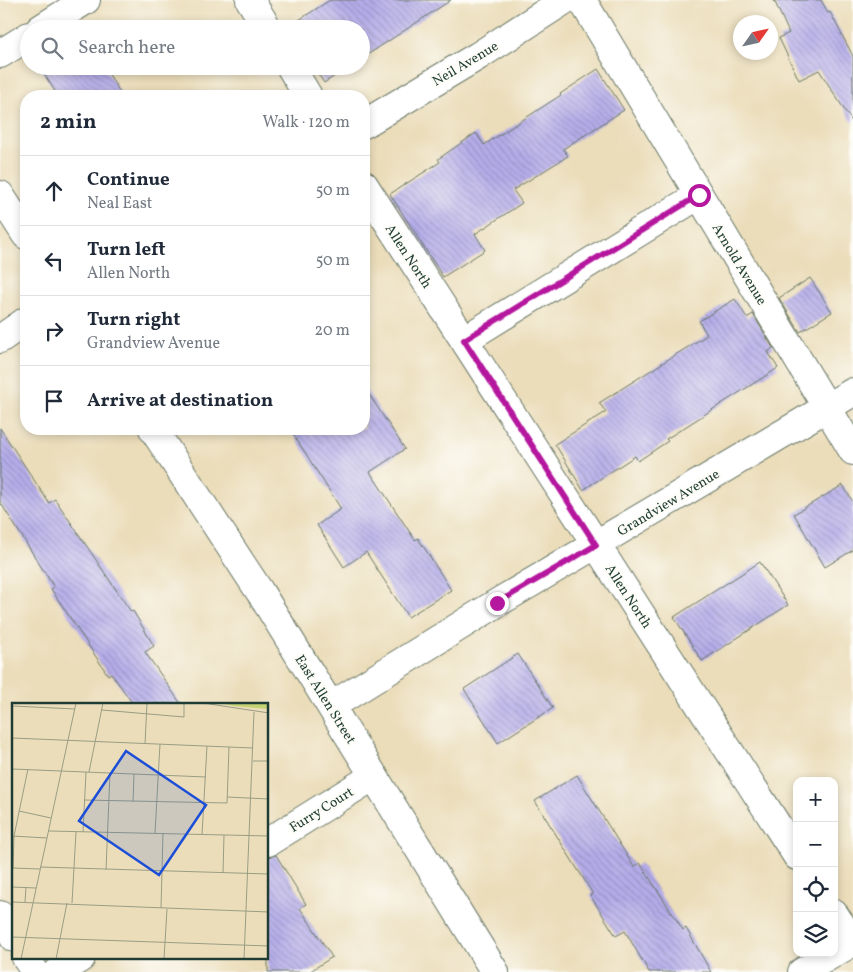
<!DOCTYPE html>
<html lang="en">
<head>
<meta charset="utf-8">
<style>
	body { margin:0; font-family:Vollkorn,serif; background:#f6f6f7; color:#1f2937 }
	.controls { position:absolute; right:15px; bottom:15px; display:grid; overflow:hidden; border-radius:10px; box-shadow:0 2px 8px #0003 }
	.controls button { width:45px; height:45px; display:grid; place-items:center; padding:0; border:0; border-bottom:1px solid #e0e1e3; background:#fff; color:#1f2937; font:25px sans-serif }
	.compass { position:absolute; left:733px; top:15px; width:45px; height:45px; border-radius:50%; background:#fff; box-shadow:0 2px 8px #0003; rotate:56deg }
	.stop { position:absolute; width:15px; height:15px; margin:-11px; border:4px solid #b5179e; border-radius:50%; background:#fff }
	.stop.end { background:#b5179e; border-color:#fff; box-shadow:0 1px 5px #0008 }
	.list { margin:0; padding:0; list-style:none }
	h2 { display:flex; justify-content:space-between; align-items:center; height:65px; margin:0; padding:0 20px; font-size:21px }
	h2 small { font-size:16px; font-weight:400; color:#747a83 }
	.list li { display:grid; grid-template-columns:32px 1fr auto; gap:15px; align-items:center; box-sizing:border-box; height:70px; padding:0 20px; border-top:1px solid #e0e1e3 }
	.list b { display:block; font-size:19px; white-space:nowrap }
	.list p { margin:0; font-size:16px; white-space:nowrap; color:#747a83 }
	.list em { font-size:16px; font-style:normal; color:#747a83 }
	.icon { flex:none; width:28px; height:28px; fill:none; stroke:currentColor; stroke-width:2; stroke-linecap:round; stroke-linejoin:round }
	.map { position:relative; flex:none; width:853px; height:972px; overflow:hidden }
	.search { position:absolute; background:#fff; box-shadow:0 2px 8px #0003; left:20px; top:20px; width:350px; height:55px; display:flex; align-items:center; gap:12px; box-sizing:border-box; padding:0 18px; border-radius:28px; color:#747a83; font-size:19px }
	.panel { position:absolute; background:#fff; box-shadow:0 2px 8px #0003; left:20px; top:90px; width:350px; height:345px; border-radius:20px }
	.map>svg:first-child { display:block }
</style>
</head>
<body>
<div class="map">
<svg width="853" height="972" viewBox="0 0 853 972">
	<defs>
		<pattern id="building-back-hatch" width="6" height="6" patternUnits="userSpaceOnUse" patternTransform="scale(1.25)"><rect width="6" height="6" fill="#b6adea"/><path d="M-1 5l2 2M0 0l6 6M5-1l2 2" fill="none" stroke="#938ebe"/></pattern>
	</defs>
	<rect width="100%" height="100%" fill="#fdfcf7"/>
	<filter id="ink" filterUnits="userSpaceOnUse"><feTurbulence type="fractalNoise" baseFrequency=".02" numOctaves="2"/><feDisplacementMap in="SourceGraphic" scale="10" xChannelSelector="R" yChannelSelector="G"/><feConvolveMatrix kernelMatrix="1 2 1 2 8 2 1 2 1" color-interpolation-filters="sRGB"/></filter>
	<filter id="wash" filterUnits="userSpaceOnUse"><feTurbulence type="fractalNoise" baseFrequency=".0096" numOctaves="4" result="noise"/><feDisplacementMap in="SourceGraphic" scale="20" xChannelSelector="R" yChannelSelector="G"/><feGaussianBlur stdDeviation="1.12" result="paint"/><feColorMatrix in="noise" values="0 0 0 0 0 0 0 0 0 0 0 0 0 0 0 0 0 1.4 0 .05"/><feComposite in="paint" operator="in"/></filter>
	<g filter="url(#wash)">
		<rect width="100%" height="100%" fill="#ebddba"/>
		<g id="blocks">
			<path fill="url(#building-back-hatch)" d="M330 0H451L361 59V29H290L288 27Z
				M774 0H821L828 13 830 12 853 56V123L819 70 799 80 779 38 789 33Z
				M39 66H104L122 96H58Z
				M313 66H350L324 83Z
				M598 69 624 110 563 149 568 156 513 190 522 203 475 234 485 250 443 277 390 194 440 162 438 159 476 133 484 145 561 95 560 94Z
				M810 278 832 312 800 332 779 298Z
				M735 299 747 318 753 314 773 348 768 352 778 368 666 439 668 441 638 461 635 456 583 490 555 444 606 412 599 403 707 335 699 321Z
				M364 387 405 449 370 472 415 540 418 538 451 590 408 617 366 552 344 567 317 525 341 509 290 429H364Z
				M0 428 49 503 55 499 131 612 133 611 154 646 145 652 181 704H133L111 673 108 675 51 589 54 587 0 502Z
				M843 485 853 502V550L825 567 794 514Z
				M760 562 788 605 702 661 674 617Z
				M518 654 553 708 498 743 464 689Z
				M577 775 634 867 640 863 683 930 686 928 711 972H649L625 931 616 936 590 895 593 894 535 801Z
				M276 855 306 904 300 908 332 957 309 972H268V857Z"/>
		</g>
	</g>
	<g filter="url(#ink)">
		<use href="#blocks" fill-opacity="0" stroke="#667563" stroke-width="1"/>
		<g fill="none" stroke-linecap="round" stroke-linejoin="round">
			<g stroke="#667563" stroke-width="30">
				<path id="minor" d="M250 0 268 29
					M582 0 853 451
					M40 29 86 0
					M0 54 29 36
					M290 66 308 96
					M364 124 478 56 565 0
					M364 185 797 856
					M0 195 26 235
					M0 339 26 321
					M464 340 699 195
					M153 429 260 592 495 972
					M331 706 497 603 853 392
					M268 842 374 776
					M0 915 14 938
					M26 958 35 972
					M58 972 81 958
					M802 972 853 942 834 914"/>
			</g>
			<use href="#minor" stroke="#fff" stroke-width="28"/>
		</g>
	</g>
	<g fill="none" stroke-linecap="round" stroke-linejoin="round" filter="url(#ink)">
		<path stroke="#b5179e" stroke-width="6" d="M497 603 596 545 464 340 699 195"/>
	</g>
	<g text-anchor="middle" stroke-width="4.5" stroke-linejoin="round" paint-order="stroke">
		<g font-size="14" fill="#1f3d34" stroke="#fdfcf7">
			<text transform="translate(465 63) rotate(-31)" y="5">Neil Avenue</text>
			<text transform="translate(409 256) rotate(57)" y="5">Allen North</text>
			<text transform="translate(740 264) rotate(59)" y="5">Arnold Avenue</text>
			<text transform="translate(668 502) rotate(-31)" y="5">Grandview Avenue</text>
			<text transform="translate(629 596) rotate(57)" y="5">Allen North</text>
			<text transform="translate(326 699) rotate(58)" y="5">East Allen Street</text>
			<text transform="translate(321 809) rotate(-32)" y="5">Furry Court</text>
		</g>
	</g>
	<g transform="translate(12 703)">
		<rect width="256" height="256" fill="#ebddba"/>
		<path d="M207 0H256V6L222 3Z" fill="#c5d374"/>
		<path fill="none" stroke="#999d84" stroke-width="1" d="M191 0 257 10M0 3 63 6M90 7 172 14V0M0 35 241 45M133 41 135 0M241 58H257M0 66 194 74M77 69 91 0M215 94 257 96M72 97 215 100 217 44M121 99 122 71M7 108 39 115M37 128 257 133M71 129 74 69M143 130 148 41M190 132 195 43M0 133 35 135M28 164 257 171M0 165 28 166M1 165 2 133 16 66M94 167 98 70M211 170 212 132M0 184 24 185M0 199 257 209M13 199 14 184M60 200 64 129M149 205 151 130M0 234 257 243M9 256 64 0M44 256 55 200M152 256 155 206M232 256 242 9"/>
		<path fill="#1d4ed8" fill-opacity="0.15" stroke="#1d4ed8" stroke-width="2.5" d="M114 48 194 102 147 172 67 118Z"/>
		<rect width="256" height="256" fill="none" stroke="#1f3d34" stroke-width="2.5"/>
	</g>
</svg>
<div class="controls">
<button>+</button>
<button>−</button>
<button><svg class="icon" aria-label="locate" viewBox="0 0 24 24"><circle cx="12" cy="12" r="6"/><path d="M12 2v4M12 18v4M2 12h4M18 12h4"/></svg></button>
<button><svg class="icon" aria-label="layers" viewBox="0 0 24 24"><path d="M12 4l9 5-9 5-9-5zM3 14l9 5 9-5"/></svg></button>
</div>
<svg class="compass" viewBox="-18 -18 36 36"><path d="M0-13l5 13h-10z" fill="#e53935"/><path d="M0 13l5-13h-10z" fill="#747a83"/></svg>
<div class="stop" style="left:699px;top:195px"></div>
<div class="stop end" style="left:497px;top:603px"></div>
<div class="search"><svg class="icon" aria-label="search" viewBox="0 0 24 24"><circle cx="10" cy="10" r="6"/><path d="M15 15l6 6"/></svg>Search here</div>
<section class="panel">
<h2>2 min<small>Walk · 120 m</small></h2>
<ul class="list">
<li><svg class="icon" aria-label="ahead" viewBox="0 0 24 24"><path d="M12 20V5M6 11l6-6 6 6"/></svg><div><b>Continue</b><p>Neal East</p></div><em>50 m</em></li>
<li><svg class="icon" aria-label="left" viewBox="0 0 24 24"><path d="M17 20v-9H6M10 6l-5 5 5 5"/></svg><div><b>Turn left</b><p>Allen North</p></div><em>50 m</em></li>
<li><svg class="icon" aria-label="right" viewBox="0 0 24 24"><path d="M7 20v-9h11M14 6l5 5-5 5"/></svg><div><b>Turn right</b><p>Grandview Avenue</p></div><em>20 m</em></li>
<li><svg class="icon" aria-label="arrive" viewBox="0 0 24 24"><path d="M6 21V4h12l-3 4 3 4H6"/></svg><div><b>Arrive at destination</b></div></li>
</ul>
</section>
</div>
</body>
</html>
